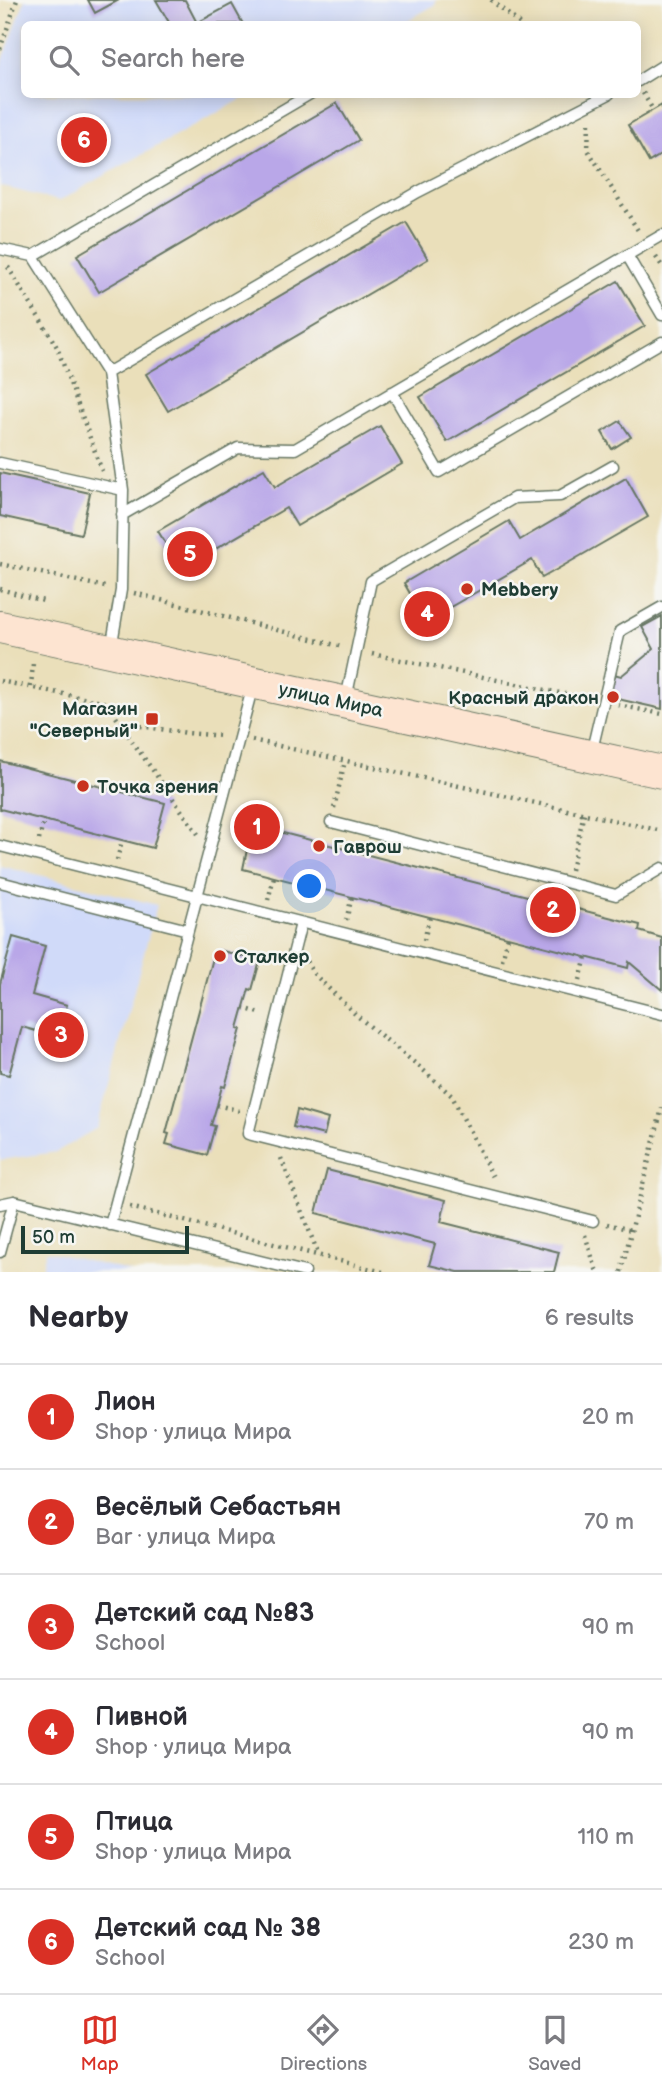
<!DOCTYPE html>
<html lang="en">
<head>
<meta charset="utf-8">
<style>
	body { margin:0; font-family:"Balsamiq Sans",sans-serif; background:#f2f2f3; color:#2b2b33 }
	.scale { position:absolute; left:21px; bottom:18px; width:168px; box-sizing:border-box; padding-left:7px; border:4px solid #1f3d34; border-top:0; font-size:19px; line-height:24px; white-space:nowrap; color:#1f3d34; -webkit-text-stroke:5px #f6f6f2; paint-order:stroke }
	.you { position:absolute; left:310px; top:887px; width:24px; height:24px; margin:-18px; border:5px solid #fff; border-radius:50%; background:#1a73e8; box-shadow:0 0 0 10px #1a73e833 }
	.badge { display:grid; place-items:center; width:46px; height:46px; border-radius:50%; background:#d93025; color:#fff; font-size:23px; font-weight:700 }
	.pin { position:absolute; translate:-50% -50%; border:4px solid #fff; box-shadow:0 2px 7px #0006 }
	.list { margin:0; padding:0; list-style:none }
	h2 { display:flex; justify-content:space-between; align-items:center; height:91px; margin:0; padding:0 28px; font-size:30px }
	h2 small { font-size:23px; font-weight:400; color:#7c7c81 }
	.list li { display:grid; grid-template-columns:46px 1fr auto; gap:21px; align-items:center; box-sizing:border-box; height:105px; padding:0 28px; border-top:2px solid #e1e1e2 }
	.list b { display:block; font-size:26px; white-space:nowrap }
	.list p { margin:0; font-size:23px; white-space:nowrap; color:#7c7c81 }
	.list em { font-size:23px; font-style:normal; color:#7c7c81 }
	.icon { flex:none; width:38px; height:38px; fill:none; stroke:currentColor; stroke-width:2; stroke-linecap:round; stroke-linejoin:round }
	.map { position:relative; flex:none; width:662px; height:1272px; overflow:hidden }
	.search { position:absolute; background:#fff; box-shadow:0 4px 18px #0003; left:21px; right:21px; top:21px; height:77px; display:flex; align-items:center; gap:18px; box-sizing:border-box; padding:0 24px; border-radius:10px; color:#7c7c81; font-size:26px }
	.sheet { height:721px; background:#fff }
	nav { display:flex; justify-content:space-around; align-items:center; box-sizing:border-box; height:98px; border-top:2px solid #e1e1e2; background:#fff; font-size:19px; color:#7c7c81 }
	nav a { display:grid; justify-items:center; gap:4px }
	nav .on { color:#d93025 }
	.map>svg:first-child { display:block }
</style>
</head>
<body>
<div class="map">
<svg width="662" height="1272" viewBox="0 0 662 1272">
	<rect width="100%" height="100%" fill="#f6f6f2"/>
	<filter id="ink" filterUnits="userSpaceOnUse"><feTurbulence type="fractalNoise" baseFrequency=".0143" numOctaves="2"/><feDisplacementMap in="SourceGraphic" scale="14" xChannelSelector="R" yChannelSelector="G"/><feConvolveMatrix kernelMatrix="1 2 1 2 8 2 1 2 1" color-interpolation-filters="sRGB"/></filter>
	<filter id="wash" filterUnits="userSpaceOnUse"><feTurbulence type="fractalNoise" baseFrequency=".00686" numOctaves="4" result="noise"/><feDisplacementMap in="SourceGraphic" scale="28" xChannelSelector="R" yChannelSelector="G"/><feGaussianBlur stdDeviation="1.57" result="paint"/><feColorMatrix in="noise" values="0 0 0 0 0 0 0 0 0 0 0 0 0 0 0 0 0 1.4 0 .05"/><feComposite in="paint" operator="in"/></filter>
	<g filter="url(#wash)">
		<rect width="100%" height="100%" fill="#eadfba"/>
		<path fill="#d0daf9" d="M25 0H436L435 5 401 24H24V94L249 95 59 201 0 186V68Z
			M0 865 157 905 97 1128 56 1152 0 1160Z
			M46 1251 132 1272H41Z"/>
		<g id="blocks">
			<path fill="#b9a7e8" d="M88 0H119L95 13Z
				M156 0H185L197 23 232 4 243 24H170Z
				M337 103 359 140 99 292 77 255Z
				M662 105V154L649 162 628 125Z
				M406 222 428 259 168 411 146 374Z
				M618 281 645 326 447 442 420 397Z
				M620 421 631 437 612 449 602 432Z
				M380 426 402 464 297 526 286 508 181 569 158 531 264 469 275 487Z
				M0 473 90 493 81 534 0 516Z
				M626 478 648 517 542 578 532 560 426 621 404 583 509 521 520 540Z
				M662 616V709L609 697 614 674 621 676 654 649 642 627Z
				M0 761 165 803 153 848 0 809Z
				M252 825 640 925 639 931 662 938V990L629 962 628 968 243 869Z
				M13 937 45 946 32 995 67 1005 57 1037 22 1027 9 1075 0 1073V984Z
				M219 950 260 961 252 990 249 989 238 1028 241 1029 225 1087 222 1086 217 1105 211 1125 215 1126 207 1155 166 1144 169 1134 166 1133 213 958 217 959Z
				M297 1110 328 1119 324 1135 293 1127Z
				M327 1170 446 1200 441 1222 559 1252 554 1272H458L429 1265 435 1244 316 1213Z"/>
		</g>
	</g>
	<g filter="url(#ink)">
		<use href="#blocks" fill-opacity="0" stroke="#667663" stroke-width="2"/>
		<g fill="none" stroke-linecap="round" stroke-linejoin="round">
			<g stroke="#667663" stroke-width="13">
				<path id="lane" d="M638 81 662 66
					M0 249 33 256 107 373 123 490 121 590 111 649
					M627 255 662 315
					M33 256 310 94
					M107 373 418 192 609 94
					M392 392 439 472 662 342
					M0 463 123 490
					M122 515 238 448 295 449 662 235
					M346 699 371 581 514 498 560 496 613 466
					M591 754 620 631 662 607
					M331 822 616 895 662 868
					M0 846 662 1014
					M0 882 188 930
					M301 923 248 1134 593 1221
					M0 1204 14 1201
					M110 1225 253 685
					M0 1252 14 1201 305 1272"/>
			</g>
			<g stroke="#667663" stroke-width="34">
				<path id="secondary" d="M0 627 662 772"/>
			</g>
			<path stroke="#667663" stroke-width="4.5" stroke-dasharray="2 5" stroke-linecap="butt" d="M491 0 520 24
				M0 49 17 0
				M643 93 653 110
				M589 123 588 150 639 232
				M656 257 662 266
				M8 267 57 347 102 471
				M0 564 105 587
				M0 589 47 602
				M134 593 343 647
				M372 654 589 699
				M0 681 107 703 120 723 187 733 223 736
				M31 687 33 663
				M618 705 662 714
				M120 724 198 834
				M252 740 662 831
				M334 808 345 761
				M39 840 44 820
				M117 860 122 840
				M571 870 584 813
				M268 900 274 877
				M346 920 352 897
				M424 940 430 917
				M502 960 508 937
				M307 961 314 974 356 1015 422 1069 452 1096 494 1179
				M580 980 586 957
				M243 1008 263 1014
				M217 1105 240 1111
				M281 1158 319 1256
				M130 1207 383 1272
				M607 1224 631 1230
				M585 1235 597 1272
				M621 1272 662 1108"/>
			<use href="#lane" stroke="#fff" stroke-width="10"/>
			<use href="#secondary" stroke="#fde4d1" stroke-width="32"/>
		</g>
	</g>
	<g fill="#c8321e" stroke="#f6f6f2" stroke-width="2.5">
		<circle cx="467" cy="589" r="7"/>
		<circle cx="613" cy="697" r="7"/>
		<rect x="145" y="712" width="14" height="14" rx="3.5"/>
		<circle cx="83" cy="786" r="7"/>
		<circle cx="319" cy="846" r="7"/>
		<circle cx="220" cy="956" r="7"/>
	</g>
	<g text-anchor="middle" stroke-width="5" stroke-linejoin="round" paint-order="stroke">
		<g font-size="19" font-weight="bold" fill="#1f3d34" stroke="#f6f6f2" text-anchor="start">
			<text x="481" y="596">Mebbery</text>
			<text x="599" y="704" text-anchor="end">Красный дракон</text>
			<text x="138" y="715" text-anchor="end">Магазин<tspan x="138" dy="22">"Северный"</tspan></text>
			<text x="97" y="793">Точка зрения</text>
			<text x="333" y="853">Гаврош</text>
			<text x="234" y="963">Сталкер</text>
		</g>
		<g font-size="19" fill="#1f3d34" stroke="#f6f6f2">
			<text transform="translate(331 699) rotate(12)" y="7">улица Мира</text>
		</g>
	</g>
</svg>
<div class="scale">50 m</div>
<div class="you"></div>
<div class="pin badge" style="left:257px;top:827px">1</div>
<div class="pin badge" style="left:553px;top:910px">2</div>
<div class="pin badge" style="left:61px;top:1035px">3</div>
<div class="pin badge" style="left:427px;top:614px">4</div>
<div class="pin badge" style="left:190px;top:554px">5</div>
<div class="pin badge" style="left:84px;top:140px">6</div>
<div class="search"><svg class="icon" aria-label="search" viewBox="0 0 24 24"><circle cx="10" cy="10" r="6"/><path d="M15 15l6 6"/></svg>Search here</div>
</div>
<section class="sheet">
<h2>Nearby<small>6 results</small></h2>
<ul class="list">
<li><span class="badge">1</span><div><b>Лион</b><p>Shop · улица Мира</p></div><em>20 m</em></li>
<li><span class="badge">2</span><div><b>Весёлый Себастьян</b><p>Bar · улица Мира</p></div><em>70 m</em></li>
<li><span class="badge">3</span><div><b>Детский сад №83</b><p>School</p></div><em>90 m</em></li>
<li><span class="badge">4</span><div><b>Пивной</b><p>Shop · улица Мира</p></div><em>90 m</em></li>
<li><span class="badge">5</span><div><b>Птица</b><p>Shop · улица Мира</p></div><em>110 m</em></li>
<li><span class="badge">6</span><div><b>Детский сад № 38</b><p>School</p></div><em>230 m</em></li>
</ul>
</section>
<nav>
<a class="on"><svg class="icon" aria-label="map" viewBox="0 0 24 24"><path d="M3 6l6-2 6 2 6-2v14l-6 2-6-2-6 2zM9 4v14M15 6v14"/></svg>Map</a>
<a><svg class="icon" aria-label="directions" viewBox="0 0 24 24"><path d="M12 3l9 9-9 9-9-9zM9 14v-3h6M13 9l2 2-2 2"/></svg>Directions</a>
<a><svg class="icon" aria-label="saved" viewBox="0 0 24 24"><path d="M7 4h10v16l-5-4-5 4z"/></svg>Saved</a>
</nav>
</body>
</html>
